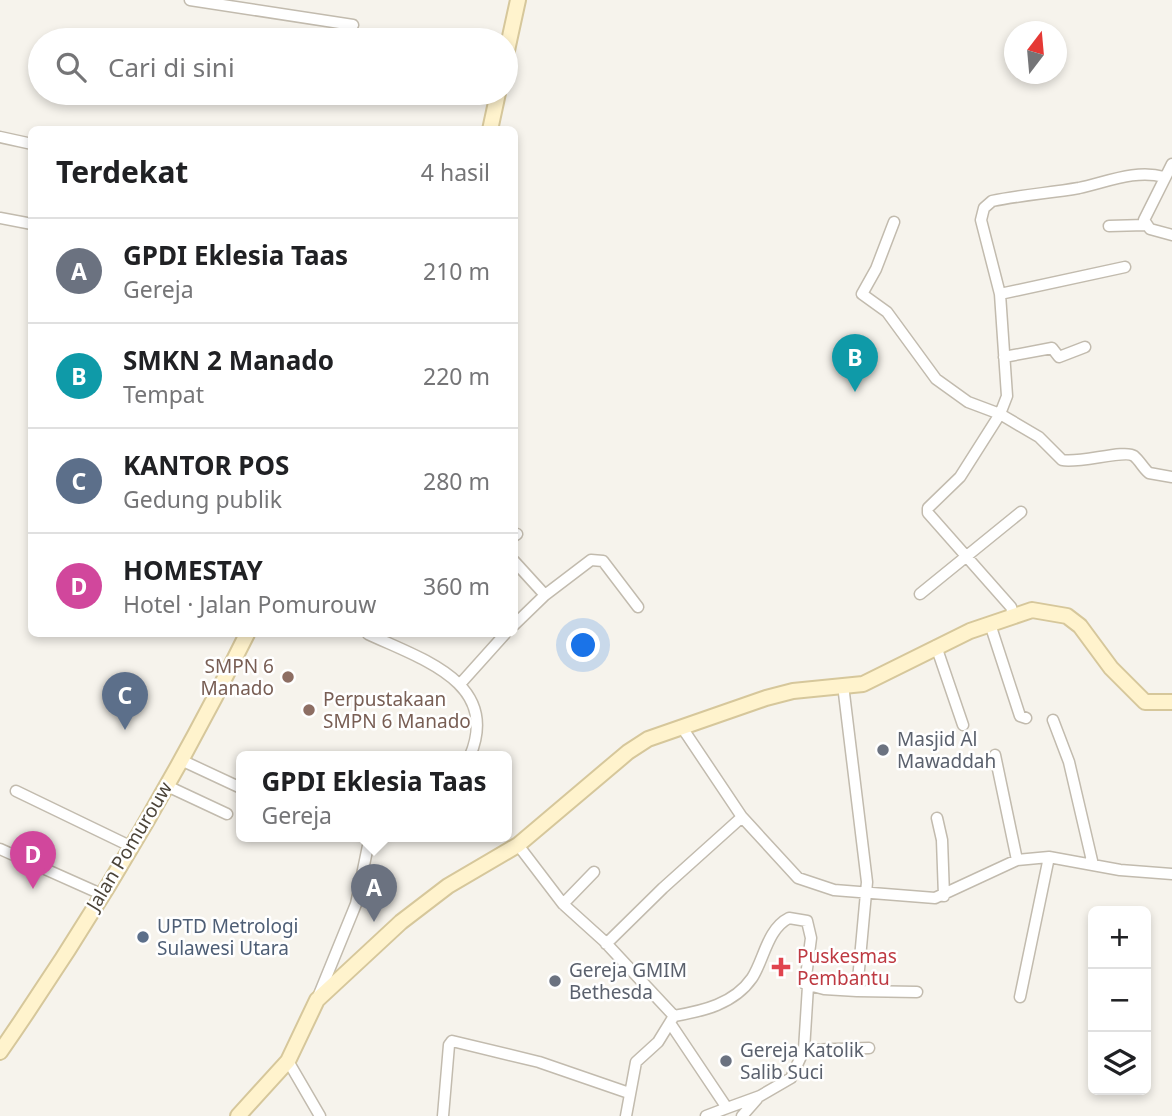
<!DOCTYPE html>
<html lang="id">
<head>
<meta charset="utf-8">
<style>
	body { margin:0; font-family:"Noto Sans",sans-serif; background:#f2f2f2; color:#202124 }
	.controls { position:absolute; right:21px; bottom:21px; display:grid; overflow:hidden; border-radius:10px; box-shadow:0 4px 10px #0003 }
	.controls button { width:63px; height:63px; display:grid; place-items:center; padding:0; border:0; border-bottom:2px solid #e0e0e0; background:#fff; color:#202124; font:35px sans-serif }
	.compass { position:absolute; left:1004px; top:21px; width:63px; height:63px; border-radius:50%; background:#fff; box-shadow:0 4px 10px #0003; rotate:16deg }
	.you { position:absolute; left:584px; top:646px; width:24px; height:24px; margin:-18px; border:5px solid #fff; border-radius:50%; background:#1a73e8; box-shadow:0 0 0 10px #1a73e833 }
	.badge { display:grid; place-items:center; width:46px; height:46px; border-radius:50%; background:#1a73e8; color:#fff; font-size:23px; font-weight:700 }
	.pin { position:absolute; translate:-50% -58px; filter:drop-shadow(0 2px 4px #0008) }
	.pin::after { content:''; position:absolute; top:37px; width:24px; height:21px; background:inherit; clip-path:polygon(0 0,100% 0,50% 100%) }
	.popup { position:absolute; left:236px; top:751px; width:276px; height:91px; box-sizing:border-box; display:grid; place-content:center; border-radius:10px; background:#fff; filter:drop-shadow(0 2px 5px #0005); font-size:23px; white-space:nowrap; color:#757577 }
	.popup b { font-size:26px; color:#202124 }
	.popup::after { content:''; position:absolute; left:50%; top:100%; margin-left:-14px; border:14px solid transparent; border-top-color:#fff }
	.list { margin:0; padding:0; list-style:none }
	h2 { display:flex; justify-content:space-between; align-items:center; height:91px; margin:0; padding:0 28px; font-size:30px }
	h2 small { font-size:23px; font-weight:400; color:#757577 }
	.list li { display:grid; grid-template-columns:46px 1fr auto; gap:21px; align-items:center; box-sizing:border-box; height:105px; padding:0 28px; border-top:2px solid #e0e0e0 }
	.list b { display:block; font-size:26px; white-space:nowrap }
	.list p { margin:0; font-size:23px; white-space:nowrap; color:#757577 }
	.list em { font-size:23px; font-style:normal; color:#757577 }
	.icon { flex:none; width:38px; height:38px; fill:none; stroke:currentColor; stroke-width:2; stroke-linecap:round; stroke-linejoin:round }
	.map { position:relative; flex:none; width:1172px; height:1116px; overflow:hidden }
	.search { position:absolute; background:#fff; box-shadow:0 4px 10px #0003; left:28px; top:28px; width:490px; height:77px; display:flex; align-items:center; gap:18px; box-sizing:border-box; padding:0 24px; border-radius:38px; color:#757577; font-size:26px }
	.panel { position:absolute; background:#fff; box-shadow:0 4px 10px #0003; left:28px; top:126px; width:490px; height:511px; border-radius:10px }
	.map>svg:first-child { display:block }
</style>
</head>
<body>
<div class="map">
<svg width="1172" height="1116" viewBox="0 0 1172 1116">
	<rect width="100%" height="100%" fill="#f6f3ec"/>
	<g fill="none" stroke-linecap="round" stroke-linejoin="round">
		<g stroke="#c2bbae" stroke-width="13">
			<path id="street" d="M190 0 353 25
				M0 137 32 144
				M1172 164 1144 220 1150 229 1172 235
				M0 218 32 224
				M894 222 876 269 862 294 887 312 936 379 968 402 1000 414 1039 437 1062 460C1079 464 1125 449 1134 456 1140 461 1143 468 1149 473L1172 477
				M1109 226 1145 225
				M1000 294 1125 267
				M1004 357 1052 348 1059 357 1085 347
				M514 536 517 534
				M514 561 545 595
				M920 594 1021 512
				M1013 615 1011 607 928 513V508L960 477 1000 414 1007 396 1000 294 981 220 984 208 992 201C1021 195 1050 193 1079 188 1107 182 1136 169 1164 177
				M990 624 1020 716 1026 718
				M514 625 545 595 591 560 603 561 638 607
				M368 634C421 659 501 682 470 756
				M936 646 963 725
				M461 683 505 634
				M1053 720 1069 762 1093 865
				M995 755 1017 860
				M181 760 241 788
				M165 785 227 814
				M16 791 130 846
				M742 817 798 878 834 890 935 898 1017 860 1049 857 1120 870 1172 874
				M937 818 942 840 944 896
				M518 845 563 904 604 941 674 1016 658 1042 636 1062 626 1116
				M0 849 101 894
				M563 904 594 872
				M606 944 663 888 742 817 681 726
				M857 991 917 992
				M318 997 356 904 370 836
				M1020 997 1049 857
				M674 1016C703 1011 734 1004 752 978 764 960 767 929 789 918L807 921 811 938 805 984 824 989 857 991 867 882 843 685
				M670 1023 727 1108 760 1096 791 1078 804 1050 869 1048
				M804 1050 808 986
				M288 1061 320 1116
				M443 1116 449 1045 452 1041 539 1062 629 1093
				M706 1116 727 1108
				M742 1116 757 1099"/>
		</g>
		<g stroke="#d6c79b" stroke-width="18">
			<path id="secondary" d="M506 55 518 0
				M490 130 498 93
				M0 1052C92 919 176 778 247 634
				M238 1116 288 1061 317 1000 401 922 448 886 518 845 628 752 648 739 766 698 793 691 863 684 970 631 1032 610 1067 616 1080 626 1111 668 1145 702H1172"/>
		</g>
		<use href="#street" stroke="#fff" stroke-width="10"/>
		<use href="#secondary" stroke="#fff3cd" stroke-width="14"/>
	</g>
	<g fill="#8d6e63" stroke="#fff" stroke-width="2.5">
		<circle cx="288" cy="677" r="7"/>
		<circle cx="309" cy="710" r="7"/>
	</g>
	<g fill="#6b7280" stroke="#fff" stroke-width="2.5">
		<circle cx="883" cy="750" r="7"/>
		<circle cx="555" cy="981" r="7"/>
		<circle cx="726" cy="1061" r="7"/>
	</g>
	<circle fill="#5c6f8a" stroke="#fff" stroke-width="2.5" cx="143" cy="937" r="7"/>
	<path fill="#e0444e" stroke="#fff" stroke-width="2.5" d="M777.5 956.5h7v7h7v7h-7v7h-7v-7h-7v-7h7z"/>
	<g text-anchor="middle" stroke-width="5" stroke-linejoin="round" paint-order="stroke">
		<g font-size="19" fill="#785e54" stroke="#fff" text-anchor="end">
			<text x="274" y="673">SMPN 6<tspan x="274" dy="22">Manado</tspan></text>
			<text x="323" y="706" text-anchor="start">Perpustakaan<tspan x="323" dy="22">SMPN 6 Manado</tspan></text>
		</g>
		<g font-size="19" fill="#5b616d" stroke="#fff" text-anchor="start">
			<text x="897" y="746">Masjid Al<tspan x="897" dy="22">Mawaddah</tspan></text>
			<text x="569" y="977">Gereja GMIM<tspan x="569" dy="22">Bethesda</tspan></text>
			<text x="740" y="1057">Gereja Katolik<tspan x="740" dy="22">Salib Suci</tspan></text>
		</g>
		<g font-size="19" fill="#4b4439" stroke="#fff">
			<text transform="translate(129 846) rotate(-59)" y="7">Jalan Pomurouw</text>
		</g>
		<g font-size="19" fill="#4e5e75" stroke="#fff" text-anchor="start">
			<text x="157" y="933">UPTD Metrologi<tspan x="157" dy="22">Sulawesi Utara</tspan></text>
		</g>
		<g font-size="19" fill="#be3a42" stroke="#fff" text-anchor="start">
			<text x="797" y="963">Puskesmas<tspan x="797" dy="22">Pembantu</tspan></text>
		</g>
	</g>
</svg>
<div class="controls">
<button>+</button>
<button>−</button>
<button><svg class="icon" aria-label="layers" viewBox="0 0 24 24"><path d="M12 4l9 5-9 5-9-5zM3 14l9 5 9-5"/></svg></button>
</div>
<svg class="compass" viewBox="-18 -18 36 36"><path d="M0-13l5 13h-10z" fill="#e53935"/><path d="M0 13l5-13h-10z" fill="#757577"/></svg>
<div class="you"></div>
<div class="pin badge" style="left:374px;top:922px;background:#6b7280">A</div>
<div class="popup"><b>GPDI Eklesia Taas</b>Gereja</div>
<div class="pin badge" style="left:855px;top:392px;background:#0f9aa8">B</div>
<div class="pin badge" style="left:125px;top:730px;background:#5c6f8a">C</div>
<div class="pin badge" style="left:33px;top:889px;background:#d1479c">D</div>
<div class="search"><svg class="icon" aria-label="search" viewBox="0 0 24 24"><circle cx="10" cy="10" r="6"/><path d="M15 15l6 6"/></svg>Cari di sini</div>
<section class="panel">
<h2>Terdekat<small>4 hasil</small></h2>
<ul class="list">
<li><span class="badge" style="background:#6b7280">A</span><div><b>GPDI Eklesia Taas</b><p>Gereja</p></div><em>210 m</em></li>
<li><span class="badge" style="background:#0f9aa8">B</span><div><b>SMKN 2 Manado</b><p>Tempat</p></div><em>220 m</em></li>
<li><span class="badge" style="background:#5c6f8a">C</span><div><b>KANTOR POS</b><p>Gedung publik</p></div><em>280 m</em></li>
<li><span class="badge" style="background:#d1479c">D</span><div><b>HOMESTAY</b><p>Hotel · Jalan Pomurouw</p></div><em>360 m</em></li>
</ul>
</section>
</div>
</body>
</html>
